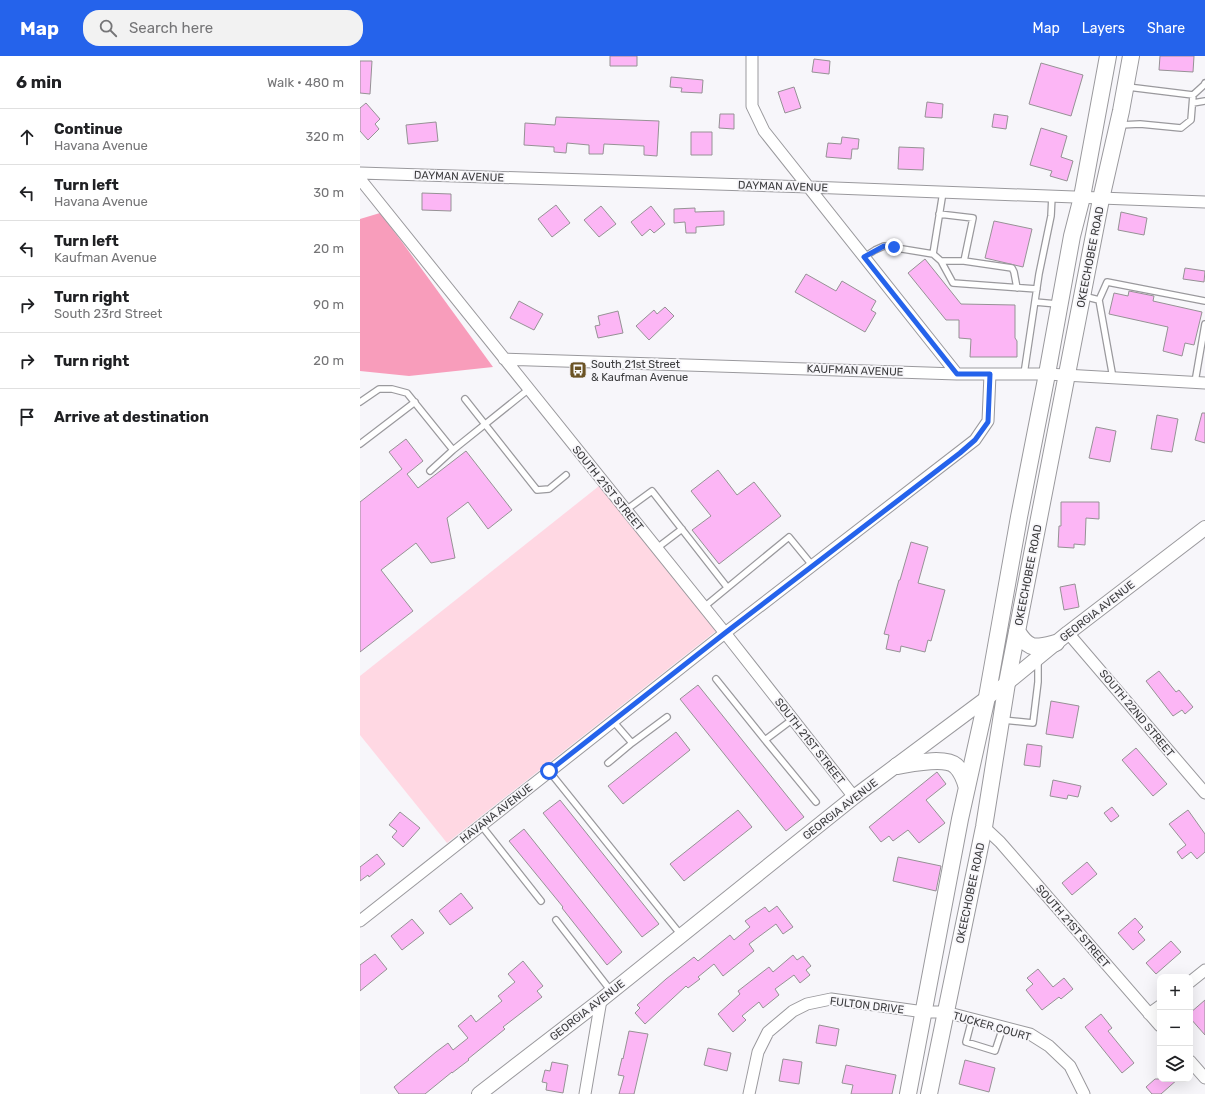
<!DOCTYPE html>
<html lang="en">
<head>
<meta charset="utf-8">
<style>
	body { margin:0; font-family:Rubik,sans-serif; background:#f2f2f2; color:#202124 }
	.controls { position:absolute; right:12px; bottom:12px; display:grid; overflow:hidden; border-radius:8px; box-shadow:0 4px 16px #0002 }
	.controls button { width:36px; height:36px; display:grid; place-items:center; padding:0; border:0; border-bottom:1px solid #e0e0e0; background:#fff; color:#202124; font:20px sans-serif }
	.stop { position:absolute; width:12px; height:12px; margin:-9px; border:3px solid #2563eb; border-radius:50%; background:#fff }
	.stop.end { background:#2563eb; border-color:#fff; box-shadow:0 1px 4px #0008 }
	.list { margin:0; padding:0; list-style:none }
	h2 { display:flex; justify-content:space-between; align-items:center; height:52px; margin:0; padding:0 16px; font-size:17px }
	h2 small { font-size:13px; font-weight:400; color:#757577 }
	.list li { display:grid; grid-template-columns:26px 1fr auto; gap:12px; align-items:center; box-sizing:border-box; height:56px; padding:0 16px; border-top:1px solid #e0e0e0 }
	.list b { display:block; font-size:15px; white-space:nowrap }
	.list p { margin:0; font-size:13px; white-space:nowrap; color:#757577 }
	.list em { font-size:13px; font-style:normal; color:#757577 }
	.icon { flex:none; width:22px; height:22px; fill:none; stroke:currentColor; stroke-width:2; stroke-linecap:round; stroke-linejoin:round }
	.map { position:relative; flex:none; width:845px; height:1038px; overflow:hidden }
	header { display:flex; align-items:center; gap:24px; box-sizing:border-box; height:56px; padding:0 20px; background:#2563eb; color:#fff }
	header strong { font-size:19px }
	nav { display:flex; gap:22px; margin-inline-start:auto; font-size:14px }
	.search { width:280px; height:36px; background:#f2f2f2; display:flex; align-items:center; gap:10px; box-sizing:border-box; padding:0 14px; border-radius:16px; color:#757577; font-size:15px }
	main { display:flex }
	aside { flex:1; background:#fff }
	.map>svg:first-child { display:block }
</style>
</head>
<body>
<header>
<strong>Map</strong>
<div class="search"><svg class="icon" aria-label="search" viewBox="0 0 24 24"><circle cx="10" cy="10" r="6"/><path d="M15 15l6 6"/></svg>Search here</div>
<nav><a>Map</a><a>Layers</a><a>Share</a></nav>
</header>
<main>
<aside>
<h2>6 min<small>Walk · 480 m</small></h2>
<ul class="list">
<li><svg class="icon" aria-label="ahead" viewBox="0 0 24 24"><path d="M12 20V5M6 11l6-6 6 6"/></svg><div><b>Continue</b><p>Havana Avenue</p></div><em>320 m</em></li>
<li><svg class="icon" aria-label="left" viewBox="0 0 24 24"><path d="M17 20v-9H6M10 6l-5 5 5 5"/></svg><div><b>Turn left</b><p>Havana Avenue</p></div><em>30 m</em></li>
<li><svg class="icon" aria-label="left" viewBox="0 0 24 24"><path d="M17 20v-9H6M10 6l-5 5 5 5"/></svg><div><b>Turn left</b><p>Kaufman Avenue</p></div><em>20 m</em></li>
<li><svg class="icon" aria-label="right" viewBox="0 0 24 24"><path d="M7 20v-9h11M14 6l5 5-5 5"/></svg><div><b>Turn right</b><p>South 23rd Street</p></div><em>90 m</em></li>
<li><svg class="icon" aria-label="right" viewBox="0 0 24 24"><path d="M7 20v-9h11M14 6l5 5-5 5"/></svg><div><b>Turn right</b></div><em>20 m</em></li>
<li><svg class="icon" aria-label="arrive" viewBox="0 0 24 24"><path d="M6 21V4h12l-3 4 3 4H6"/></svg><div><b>Arrive at destination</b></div></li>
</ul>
</aside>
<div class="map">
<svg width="845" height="1038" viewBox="0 0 845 1038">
	<rect width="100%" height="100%" fill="#f7f6fa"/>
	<path fill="#ffd8e3" d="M239 430 356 575 87 787 0 679V620Z"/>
	<path fill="#f89dbb" d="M20 157 42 186 133 311 49 320 0 315V163Z"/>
	<path fill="#fcb6f5" stroke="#969295" d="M250 0H277V10H250Z
		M800 0H834L833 16 799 14Z
		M454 3 470 5 469 18 452 16Z
		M0 5H12L10 38 0 37Z
		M681 7 723 19 711 60 669 48Z
		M311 21 343 24 342 37 321 36 322 32 310 31Z
		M434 31 441 52 425 57 418 36Z
		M567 46 583 48 582 62 565 61Z
		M6 47 20 63 15 68 19 73 8 84 0 75V52Z
		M360 58H374V73L359 72Z
		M634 58 648 60 646 73 632 71Z
		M196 61 299 65 297 100 284 99V90L244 88 243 98H229V89L207 87 206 97 194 96V91L164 89 165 67 195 69Z
		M76 66 78 85 48 88 46 69Z
		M681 72 707 80 701 101 713 105 707 125 690 120 692 115 670 109Z
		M331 76H352V99H331Z
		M482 81 499 83 498 93H492L491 103 466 101 468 87 481 88Z
		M539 91 564 92 563 114 538 113Z
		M62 137 91 138V155L62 154Z
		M196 149 210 167 192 181 178 163Z
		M241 150 256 168 239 181 224 164Z
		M291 150 305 168 294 177 290 173 282 180 271 166Z
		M335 152V156L364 155V169L336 171V177H326L325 166 314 167V153Z
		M761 156 787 162 784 179 758 174Z
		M634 165 672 173 663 211 625 202Z
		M565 203 601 248 655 249V282L657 285V301H610L611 283 599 282V264H586L548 217Z
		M825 212 845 215 844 226 823 223Z
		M446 218 476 235 482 225 516 245 511 254 516 257 505 276 435 236Z
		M769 235 794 240 793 245 842 256 834 289 825 287 822 300 803 295 808 271 749 258 754 237 768 240Z
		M159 245 183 258 174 274 150 262Z
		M305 251 314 260 289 284 276 270 294 254 297 258Z
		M258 255 263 277 238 282 235 270 240 269 238 260Z
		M842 357H845V387L835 384Z
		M797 359 818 363 812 396 791 393Z
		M736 371 756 375 750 406 729 402Z
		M46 383 63 405 47 418 58 432 106 395 152 454 128 473 108 446 87 462 95 502 71 507 56 487 21 514 53 555 0 596V446L42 413 29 396Z
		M358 414 377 439 394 426 421 460 359 508 332 474 351 460 331 435Z
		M701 446H739V463L726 462 725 489 714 488V492L698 491 699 470H701Z
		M551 486 568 491 558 527 585 534 571 585 568 584 565 596 541 590 540 596 526 593 529 579 524 578 539 524H540Z
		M715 528 719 551 704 554 700 531Z
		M799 615 816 636 819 634 833 651 825 658 822 654 813 660 786 625Z
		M338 629 444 761 426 775 320 643Z
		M691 645 719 650 713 682 686 678Z
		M316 676 330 694 263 748 248 730Z
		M667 688 682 690 680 711 664 709Z
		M776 692 807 728 793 740 762 704Z
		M577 716 586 728 566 744 585 767 559 787 548 774 533 785 529 780 521 786 509 771Z
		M693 724 721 730 718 741 708 739 707 743 690 740Z
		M200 744 299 868 282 881 183 757Z
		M752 751 759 760 751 766 744 757Z
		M378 754 392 771 324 825 310 808Z
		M828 754 845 778V796L837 803 831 796 822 803 817 796 826 789 809 768Z
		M40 756 60 772 43 791 32 781 37 775 29 769Z
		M164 773 262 896 247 909 202 852 203 851 149 785Z
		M17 798 25 808 9 821 8 819 0 825V811Z
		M538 801 581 810 576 835 533 825Z
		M727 806 737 818 712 839 702 827Z
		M101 837 113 852 90 869 79 855Z
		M417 850 433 871 423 878 416 868 389 888 394 895 363 920 354 908 338 921 340 923 328 932 326 930 285 968 275 957 280 952 277 949 306 923 334 901 338 905 370 879 374 884 390 871 385 865 405 851 409 856Z
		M775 862 783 871 778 876 785 884 773 894 758 877Z
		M52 863 64 877 42 894 31 880Z
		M811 885 821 896 796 918 786 907Z
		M15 898 27 913 0 935V909Z
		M433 899 437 904 443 900 451 910 446 914 450 919 440 927 434 919 415 933 419 939 403 952 399 946 382 960 386 964 373 976 358 958 380 938 378 935 409 911 413 916Z
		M163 905 183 930 177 935 182 941 143 971 145 973 108 1003 109 1004 92 1017V1016L65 1038H39L34 1031 76 996 88 987 93 994 108 982 98 970 111 959 116 966 142 945 138 940 155 926 148 918Z
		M678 913 693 931 704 922 713 933 701 943 699 941 682 954 666 934 673 928 667 922Z
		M845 944V979L830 962V957Z
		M741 958 752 972 748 975 774 1007 762 1017 725 971Z
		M459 969 479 973 476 990 456 987Z
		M269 975 288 978 274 1038H259L264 1020 258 1019 262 1002 263 1003Z
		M348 992 371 997 367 1015 344 1009Z
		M423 1003 442 1006 439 1028 419 1025Z
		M605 1004 635 1012 629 1036 599 1028Z
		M192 1006 208 1009 203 1037 186 1034 187 1027 182 1026 185 1014 190 1015Z
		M486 1009 536 1019 532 1038H491L493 1029 482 1027Z
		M795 1023H818L801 1038H792L786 1031Z"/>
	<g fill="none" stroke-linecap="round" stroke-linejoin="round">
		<g stroke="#9a999d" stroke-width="8">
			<path id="service" d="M768 31 833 39
				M833 47 845 45
				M760 69 780 68 821 72 831 64 833 39 844 29 845 27
				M583 136 573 198 581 205 593 227 677 233
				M579 158 613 162 604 205H581
				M504 201 515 194 524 190 573 198
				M604 205 652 212 654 216 657 232
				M723 240 739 244 753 322
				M739 244 747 226 845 245
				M675 246 697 248
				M664 318 679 218 691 160 692 140
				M835 326 845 268
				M105 343 177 434 189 433 206 419
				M0 346 19 333H32L47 337 93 394 169 333
				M0 388 55 346
				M70 415 93 394
				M266 454 292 435 367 531
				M297 492 322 473
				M344 551 429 481 452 509
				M356 623 405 684
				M433 663 405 684 456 746
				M643 664 673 667 678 626V604
				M272 687 307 661
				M248 707 272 687 253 665
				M189 715 321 879
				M121 769 181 845
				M196 864 251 935
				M612 963 606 986 635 995 643 971"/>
		</g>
		<g stroke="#9a999d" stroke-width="13">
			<path id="minor" d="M392 0V50L404 75 597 318
				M0 117 449 131 845 146
				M0 123 365 577 494 741
				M144 303 597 318H687L845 327
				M708 577 845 737
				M624 771 640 786 800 970
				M0 865 365 577 615 384 628 365 630 318
				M830 926 845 914
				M789 958 800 950
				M830 1005 845 1022
				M225 1038 241 944
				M389 1038 398 996 408 976 433 955 447 948 471 943 564 956H585L670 978 689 990 710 1010 724 1038"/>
		</g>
		<g stroke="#9a999d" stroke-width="16">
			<path id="tertiary" d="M119 1038 241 944 494 741 647 627 708 577 845 472"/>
		</g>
		<g stroke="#9a999d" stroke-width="18">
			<path id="secondary" d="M657 575C669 595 676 592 696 587
				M537 710C550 708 585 700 596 710 602 716 605 724 607 732
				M548 1038 600 763 627 641 659 461 687 318 712 180 722 141 748 0
				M569 1038 624 771 647 627 741 143 761 55 771 0"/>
		</g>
		<use href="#service" stroke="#fff" stroke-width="5.5"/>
		<use href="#minor" stroke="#fff" stroke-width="11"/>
		<use href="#tertiary" stroke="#fff" stroke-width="14"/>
		<use href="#secondary" stroke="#fff" stroke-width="16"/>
	</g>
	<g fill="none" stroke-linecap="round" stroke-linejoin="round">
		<path stroke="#2563eb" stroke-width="5" d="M189 715 365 577 600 397 615 384 628 366 630 318H597L504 201 524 190 534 191"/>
	</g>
	<defs>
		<g id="bus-square" transform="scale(0.9)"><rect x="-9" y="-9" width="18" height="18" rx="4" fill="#6b5324" stroke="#f7f6fa"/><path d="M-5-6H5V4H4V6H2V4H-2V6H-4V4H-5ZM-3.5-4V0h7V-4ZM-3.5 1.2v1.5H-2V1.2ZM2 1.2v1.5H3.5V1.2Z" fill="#fff"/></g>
	</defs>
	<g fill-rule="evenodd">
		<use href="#bus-square" x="218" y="314"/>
	</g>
	<g text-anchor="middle" stroke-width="3.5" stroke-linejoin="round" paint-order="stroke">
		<g font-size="11" fill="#3c3c3e" stroke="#f7f6fa">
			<text transform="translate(99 120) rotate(2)" y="4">DAYMAN AVENUE</text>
			<text transform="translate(423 130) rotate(2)" y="4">DAYMAN AVENUE</text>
			<text transform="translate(730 201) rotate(-79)" y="4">OKEECHOBEE ROAD</text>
			<text transform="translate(495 314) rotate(2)" y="4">KAUFMAN AVENUE</text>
			<text transform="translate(248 432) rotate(51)" y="4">SOUTH 21ST STREET</text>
			<text transform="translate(668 519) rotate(-79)" y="4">OKEECHOBEE ROAD</text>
			<text transform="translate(737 555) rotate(-38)" y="4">GEORGIA AVENUE</text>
			<text transform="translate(777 657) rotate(50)" y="4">SOUTH 22ND STREET</text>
			<text transform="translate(450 685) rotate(52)" y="4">SOUTH 21ST STREET</text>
			<text transform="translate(480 753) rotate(-38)" y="4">GEORGIA AVENUE</text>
			<text transform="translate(136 757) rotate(-38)" y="4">HAVANA AVENUE</text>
			<text transform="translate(610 837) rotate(-78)" y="4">OKEECHOBEE ROAD</text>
			<text transform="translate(713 870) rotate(49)" y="4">SOUTH 21ST STREET</text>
			<text transform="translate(507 949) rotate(7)" y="4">FULTON DRIVE</text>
			<text transform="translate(227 954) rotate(-38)" y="4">GEORGIA AVENUE</text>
			<text transform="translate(632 970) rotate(16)" y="4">TUCKER COURT</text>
		</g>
		<g font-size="11" fill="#3c3c3e" stroke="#f7f6fa" text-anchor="start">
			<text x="231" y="312">South 21st Street<tspan x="231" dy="13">&amp; Kaufman Avenue</tspan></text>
		</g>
	</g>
</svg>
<div class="controls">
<button>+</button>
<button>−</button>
<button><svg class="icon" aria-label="layers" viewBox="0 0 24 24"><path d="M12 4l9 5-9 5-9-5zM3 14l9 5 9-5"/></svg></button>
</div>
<div class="stop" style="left:189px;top:715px"></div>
<div class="stop end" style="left:534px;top:191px"></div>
</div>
</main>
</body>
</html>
